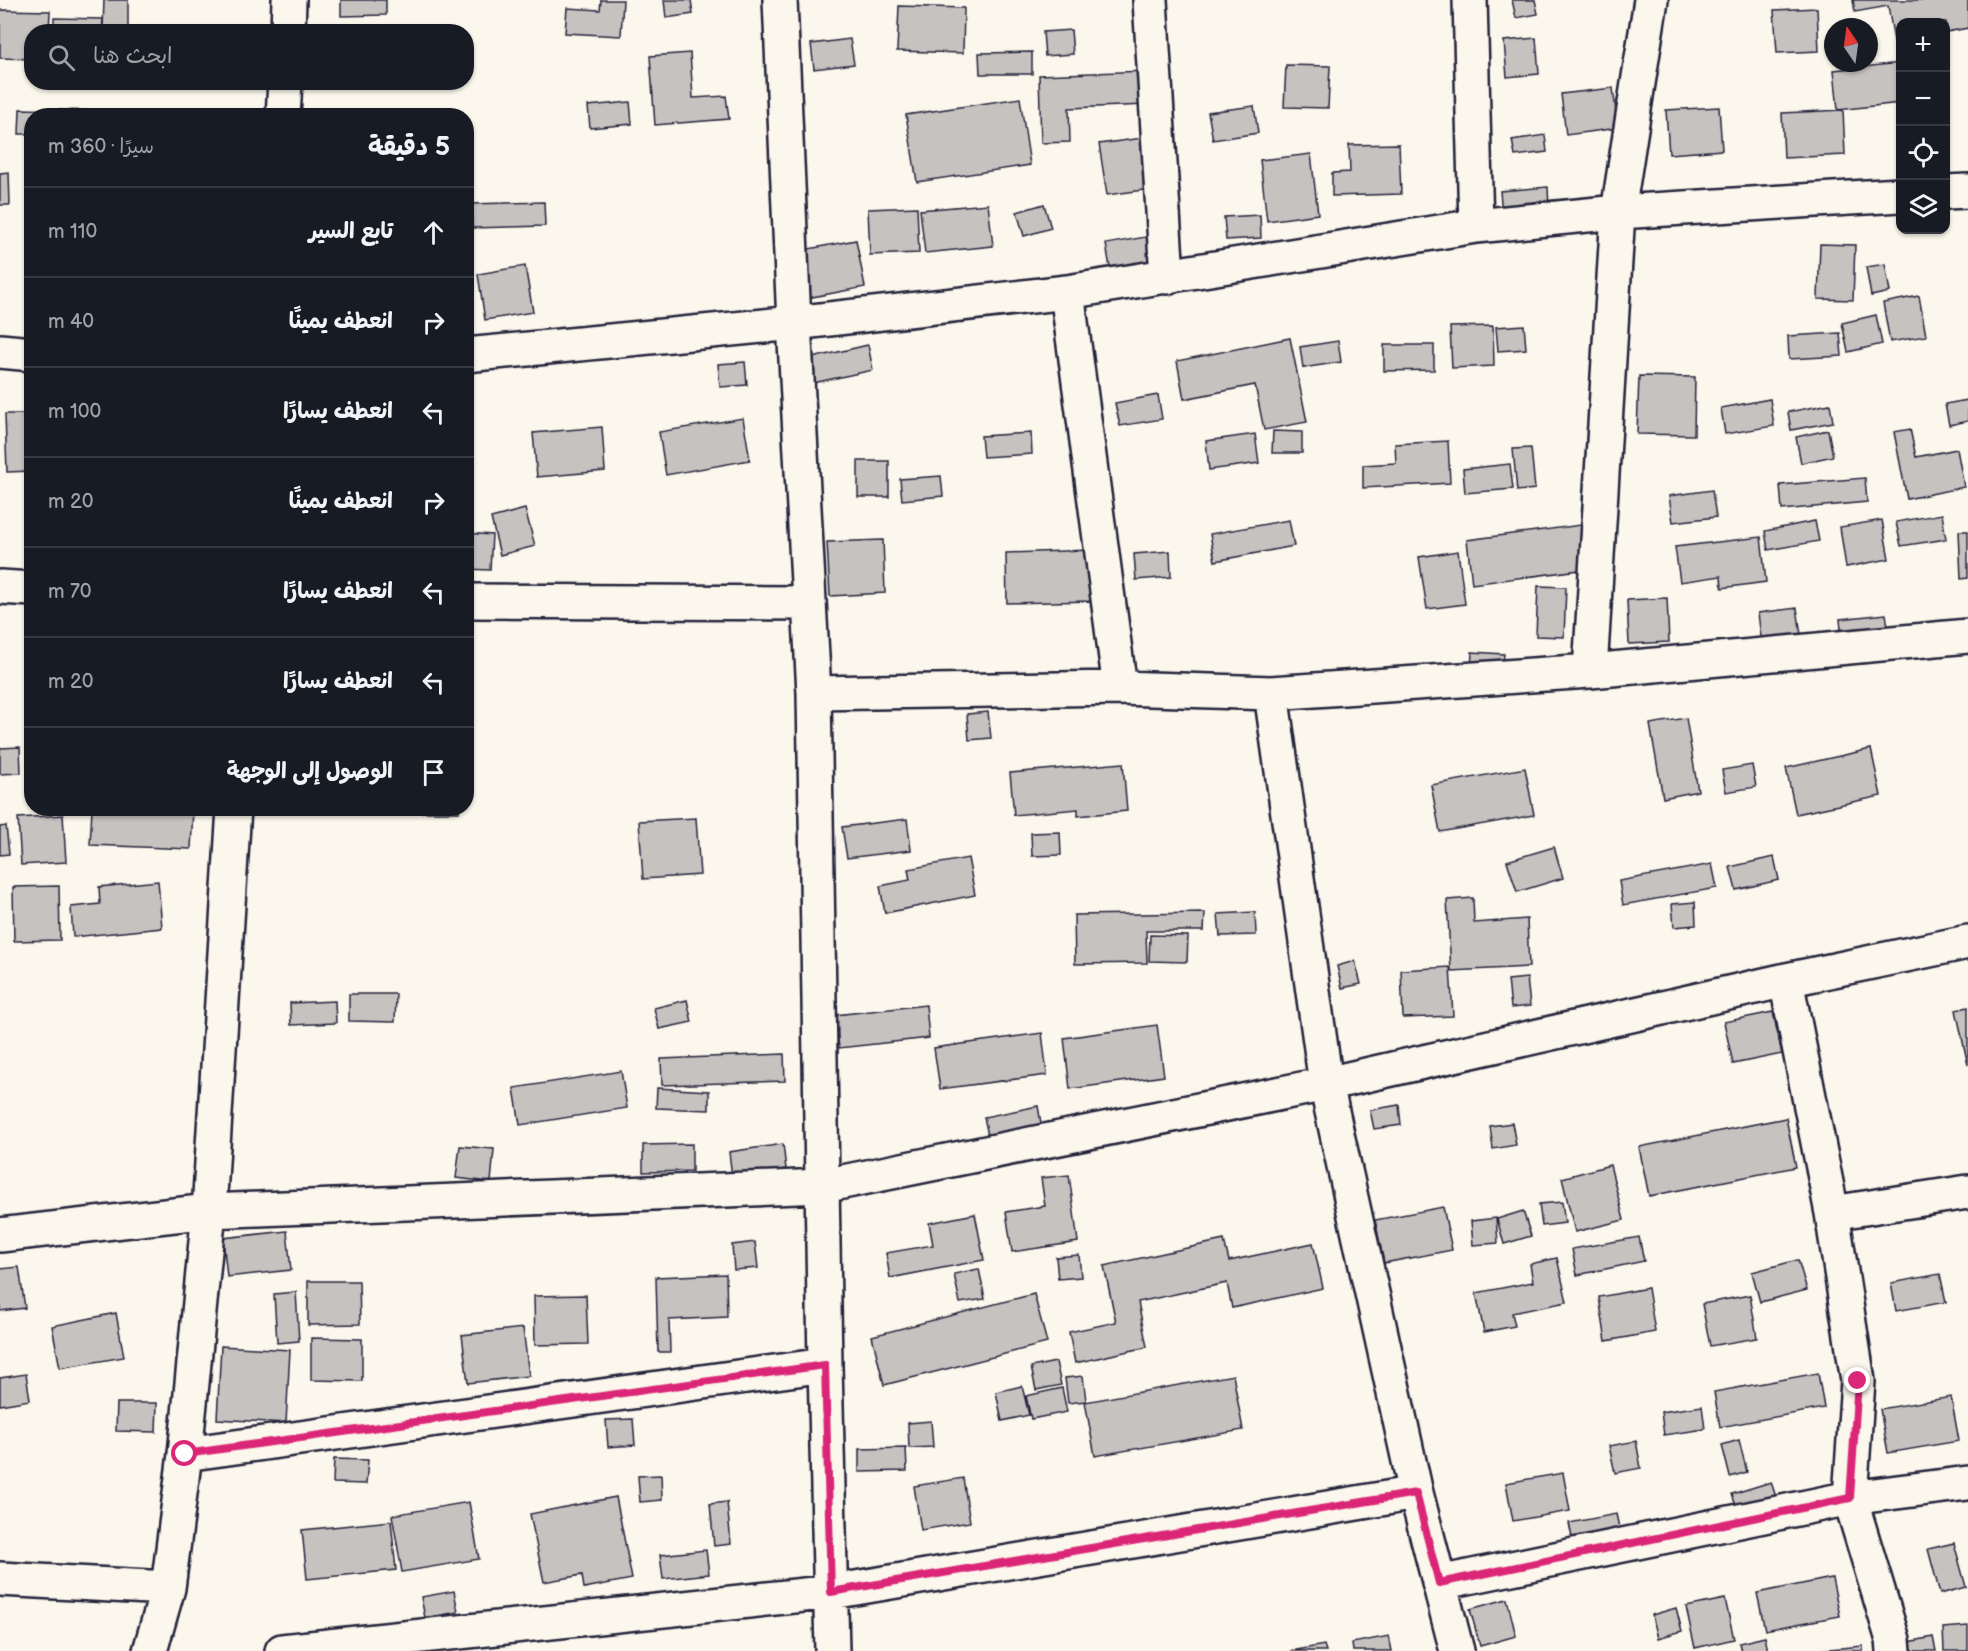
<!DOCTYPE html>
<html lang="ar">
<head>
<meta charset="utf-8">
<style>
	body { margin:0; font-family:"Balsamiq Sans","Playpen Sans Arabic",sans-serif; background:#242831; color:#f1f3f6; direction:rtl }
	.controls { position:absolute; right:18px; top:18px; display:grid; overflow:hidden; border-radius:12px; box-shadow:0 2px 4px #0004 }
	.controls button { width:54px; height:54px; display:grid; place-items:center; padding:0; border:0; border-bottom:2px solid #363941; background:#171b24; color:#f1f3f6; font:30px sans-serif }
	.compass { position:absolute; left:1824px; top:18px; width:54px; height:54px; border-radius:50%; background:#171b24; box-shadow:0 2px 4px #0004; rotate:347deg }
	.stop { position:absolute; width:18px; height:18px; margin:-14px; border:4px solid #db2777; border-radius:50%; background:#fff }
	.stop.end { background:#db2777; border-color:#fff; box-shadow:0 2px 6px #0008 }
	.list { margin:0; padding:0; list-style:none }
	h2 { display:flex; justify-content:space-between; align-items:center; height:78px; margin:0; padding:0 24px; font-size:26px }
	h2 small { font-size:20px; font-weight:400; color:#9ea1a6 }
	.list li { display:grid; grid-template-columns:39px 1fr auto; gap:18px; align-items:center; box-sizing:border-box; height:90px; padding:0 24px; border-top:2px solid #363941 }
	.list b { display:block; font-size:22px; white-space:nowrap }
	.list em { font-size:20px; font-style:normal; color:#9ea1a6 }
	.icon { flex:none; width:33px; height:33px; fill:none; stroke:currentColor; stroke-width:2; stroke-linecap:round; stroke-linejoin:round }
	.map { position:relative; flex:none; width:1968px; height:1651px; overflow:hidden; direction:ltr }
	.search { position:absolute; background:#171b24; box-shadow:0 2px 4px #0004; left:24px; top:24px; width:450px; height:66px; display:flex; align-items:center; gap:15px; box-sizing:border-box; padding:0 21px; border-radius:24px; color:#9ea1a6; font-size:22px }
	.panel { position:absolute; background:#171b24; box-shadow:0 2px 4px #0004; left:24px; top:108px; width:450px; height:708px; border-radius:24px; direction:rtl }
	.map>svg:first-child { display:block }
</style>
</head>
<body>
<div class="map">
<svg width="1968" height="1651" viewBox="0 0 1968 1651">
	<rect width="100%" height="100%" fill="#fbf7ec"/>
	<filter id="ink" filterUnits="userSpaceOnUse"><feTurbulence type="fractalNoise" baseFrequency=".0167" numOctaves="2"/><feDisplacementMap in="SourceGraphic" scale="12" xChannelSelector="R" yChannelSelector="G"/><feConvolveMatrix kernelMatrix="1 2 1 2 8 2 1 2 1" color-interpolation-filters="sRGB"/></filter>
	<g filter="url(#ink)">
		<path fill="#c6c2c0" stroke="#22223b" stroke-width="1.5" d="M104 0H128V29L103 28Z
			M341 0H386V15L341 16Z
			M601 0H623L621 36 565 33 567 8 600 10Z
			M664 0H691L693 14 666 18Z
			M1512 0H1535L1538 14 1516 18Z
			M1853 0H1968V28L1946 32V22H1900V58H1897L1888 6 1855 12Z
			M899 6 964 8 963 53 897 51Z
			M1817 8 1819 51 1777 53 1774 10Z
			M0 10 50 11 49 32H32V59L0 58Z
			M54 18 103 19 102 32H54Z
			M1071 30 1073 54 1045 56 1043 32Z
			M1536 38 1539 74 1507 77 1504 41Z
			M850 39 854 64 814 69 811 44Z
			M1032 52V74H980L979 53Z
			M690 53 693 98 726 96 729 119 655 125 650 56Z
			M1900 63V103L1838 110 1834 70Z
			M1286 65 1330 66 1328 108 1284 107Z
			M1147 71 1148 105 1069 108 1070 142 1041 143 1039 75Z
			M1613 88 1618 128 1566 135 1561 94Z
			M1020 98 1030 165 917 182 906 115Z
			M630 102 632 124 590 128 588 106Z
			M1254 106 1258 133 1213 140 1208 112Z
			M1719 107 1722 150 1669 154 1666 110Z
			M20 109 100 111V116H32V134H19Z
			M1843 110 1845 155 1784 158 1782 113Z
			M1545 135 1547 152 1515 156 1512 140Z
			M1150 137 1158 188 1107 195 1099 144Z
			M1399 144 1401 194 1332 196V173L1350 172 1349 145Z
			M1311 154 1318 214 1267 221 1260 160Z
			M9 172 10 205H0V173Z
			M1548 187 1549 210 1502 214 1500 191Z
			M544 202 545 226 472 228 471 204Z
			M988 204 993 246 925 253 920 210Z
			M1044 204 1051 228 1024 236 1017 212Z
			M917 207 919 253 870 255 868 209Z
			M1260 215 1261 238 1226 240 1224 217Z
			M1151 236 1156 260 1110 268 1106 244Z
			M856 240 865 287 807 298 798 251Z
			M1820 244 1855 245 1853 300 1818 299Z
			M1885 264 1890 292 1871 296 1866 267Z
			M525 266 533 312 485 320 478 274Z
			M1919 296 1926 336 1890 342 1883 303Z
			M1876 315 1882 344 1848 352 1842 323Z
			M1524 325 1526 349 1498 351 1496 327Z
			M1493 326 1494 366 1452 368 1450 327Z
			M1840 333 1842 356 1789 359 1788 336Z
			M1290 338 1307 422 1264 430 1255 385 1184 399 1177 361Z
			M1338 341 1341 362 1303 368 1300 347Z
			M868 345 873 370 813 383 808 359Z
			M1384 345H1434V370L1384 371Z
			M745 362 747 385 720 387 718 364Z
			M1639 376 1695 377 1694 435 1637 434Z
			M1158 395 1162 419 1120 426 1115 403Z
			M1770 399 1774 426 1725 434 1721 408Z
			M1968 400V421L1949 425 1945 404Z
			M1830 404 1833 422 1791 430 1788 412Z
			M5 414H32V471L7 472Z
			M743 418 750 460 666 475 659 432Z
			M602 427 605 471 537 477 533 433Z
			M1910 429 1916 457 1957 449 1964 487 1907 499 1894 432Z
			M1828 430 1833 456 1801 463 1796 437Z
			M1273 431 1302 432V453H1272Z
			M1031 433 1032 454 983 457 981 436Z
			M1255 434 1259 463 1209 470 1206 441Z
			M1448 441 1450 483 1363 488V465L1396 463 1395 444Z
			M1531 448 1535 489 1517 491 1513 449Z
			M858 461H889V497H858Z
			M1510 464 1513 489 1465 493 1463 469Z
			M941 476 943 496 902 500 900 479Z
			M1865 478 1867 502 1782 510 1780 485Z
			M1712 490 1716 517 1673 522 1669 496Z
			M525 509 535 546 500 555 491 518Z
			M1942 514 1946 539 1901 546 1896 522Z
			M1289 520 1294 546 1215 561 1210 534Z
			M1882 520 1889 559 1846 567 1840 527Z
			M1815 521 1819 541 1768 550 1765 531Z
			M1581 525 1587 569 1472 584 1467 540Z
			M1959 531H1968V578L1961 579Z
			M466 533 492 535 490 570 466 569Z
			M1761 537 1766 582 1722 588 1721 576 1680 582 1675 547Z
			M883 540 885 593 830 596 827 542Z
			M1091 550 1092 601 1007 603 1006 553Z
			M1170 551 1171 577 1136 580 1134 554Z
			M1458 551 1465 604 1427 609 1419 557Z
			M1538 586 1566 587 1564 637 1536 636Z
			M1667 598 1669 642 1629 644 1627 600Z
			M1797 608 1802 641 1762 646 1758 613Z
			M1886 614 1889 633 1842 639 1840 619Z
			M1472 652 1504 654 1502 672 1471 670Z
			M988 712 991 738 969 740 967 714Z
			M1686 718 1698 791 1663 798 1650 724Z
			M20 747 21 773 0 774V748Z
			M1871 749 1881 796 1796 814 1786 768Z
			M1123 763 1127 811 1078 816V809L1014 815 1010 773Z
			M1752 765 1756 787 1726 792 1722 770Z
			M1525 768 1534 815 1440 832 1431 785Z
			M92 808 193 809 191 849 90 845Z
			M412 808H459V812H412Z
			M63 815 66 862 21 865 18 818Z
			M696 818 700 875 643 879 639 821Z
			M907 819 911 850 847 858 842 827Z
			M6 826 9 854 0 855V827Z
			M1060 832 1061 855 1032 856 1031 833Z
			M1554 847 1563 878 1517 892 1507 861Z
			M1774 857 1779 880 1736 890 1730 867Z
			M968 858 975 895 885 913 880 886 910 880 908 869Z
			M1712 864 1717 888 1623 905 1619 881Z
			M158 881 162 928 73 937 71 907 100 904 99 887Z
			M59 886 60 940 14 941 13 887Z
			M1473 898 1474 923 1527 919 1529 967 1451 971 1447 900Z
			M1695 902 1696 925 1674 927 1672 904Z
			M1255 912 1256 935 1220 936 1218 914Z
			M1205 913 1204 931H1146L1147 963 1075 964 1074 915Z
			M1150 935 1188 936 1187 962 1149 961Z
			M1355 961 1361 984 1342 988 1337 966Z
			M1450 967 1453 1016 1403 1018 1401 970Z
			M1527 978 1530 1006 1511 1008 1508 980Z
			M349 994H396L395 1022 349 1021Z
			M687 1000 692 1022 659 1029 654 1008Z
			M335 1001 336 1023 291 1025 290 1003Z
			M926 1005 929 1038 839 1048 835 1015Z
			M1968 1007V1065L1956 1010Z
			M1773 1012 1782 1054 1733 1064 1724 1022Z
			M1157 1025 1164 1076 1070 1089 1064 1038Z
			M1042 1033 1047 1075 940 1089 934 1048Z
			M784 1054 785 1081 662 1085 661 1059Z
			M621 1071 627 1108 520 1125 514 1088Z
			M657 1088 709 1091V1110L656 1108Z
			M1399 1105 1401 1125 1374 1129 1370 1110Z
			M1038 1106 1042 1129 989 1140 984 1117Z
			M1786 1118 1796 1167 1649 1196 1639 1147Z
			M1512 1123 1516 1145 1493 1149 1490 1126Z
			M692 1144V1171L643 1172V1145Z
			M783 1144 786 1169 732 1177 729 1152Z
			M460 1146 494 1149 491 1182 456 1178Z
			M1610 1165 1624 1220 1575 1232 1562 1178Z
			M1069 1175 1078 1242 1012 1252 1006 1212 1045 1206 1041 1178Z
			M1562 1202 1565 1223 1542 1226 1539 1204Z
			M1443 1207 1452 1250 1384 1263 1375 1220Z
			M1523 1211 1531 1236 1504 1244 1497 1219Z
			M975 1214 984 1260 890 1278 886 1253 933 1245 929 1223Z
			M1496 1218 1498 1243 1473 1245 1471 1221Z
			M287 1231 291 1270 227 1277 223 1238Z
			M1639 1237 1644 1261 1577 1275 1572 1249Z
			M1224 1240 1229 1261 1313 1243 1323 1288 1232 1308 1227 1283 1138 1302 1147 1347 1075 1363 1069 1332 1116 1322 1104 1266Z
			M755 1242 758 1268 734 1270 732 1245Z
			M1079 1255 1081 1277 1058 1279 1056 1257Z
			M1557 1258 1567 1302 1512 1313 1515 1326 1484 1332 1476 1293 1533 1282 1530 1264Z
			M1798 1260 1807 1290 1760 1302 1752 1272Z
			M19 1267 25 1308 0 1311V1269Z
			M979 1269 985 1299 960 1303 954 1274Z
			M726 1274 727 1317 669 1320 670 1352H658L656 1277Z
			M1940 1274 1946 1302 1896 1311 1891 1283Z
			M308 1281H359L360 1324 308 1325Z
			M1648 1288 1655 1332 1606 1341 1599 1297Z
			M296 1292 299 1341 277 1343 274 1294Z
			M1034 1294 1047 1343 884 1385 872 1336Z
			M586 1295 588 1344 535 1345 534 1296Z
			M1750 1295 1757 1338 1710 1346 1702 1304Z
			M116 1313 124 1357 60 1368 52 1326Z
			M523 1328 529 1376 468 1383 462 1335Z
			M311 1338 362 1339V1381L311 1380Z
			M221 1346 290 1350 286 1423 217 1419Z
			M1056 1362 1061 1385 1036 1390 1031 1367Z
			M1818 1373 1824 1408 1720 1427 1714 1392Z
			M26 1374 30 1400 0 1405V1378Z
			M1233 1375 1243 1430 1095 1456 1085 1402Z
			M1083 1376 1086 1401 1068 1403 1065 1378Z
			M1022 1386 1029 1415 1002 1421 996 1392Z
			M1062 1388 1067 1412 1031 1419 1026 1396Z
			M1951 1397 1959 1441 1888 1453 1880 1409Z
			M117 1403H157L156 1432 116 1431Z
			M1702 1406 1705 1429 1664 1435 1661 1412Z
			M633 1419 635 1445 608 1447 606 1420Z
			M931 1421 933 1447 909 1448 908 1423Z
			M1739 1440 1747 1472 1730 1477 1722 1445Z
			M1636 1441 1641 1468 1615 1473 1609 1446Z
			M906 1448 907 1471 859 1472V1449Z
			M334 1459 368 1460 366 1484 333 1483Z
			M1563 1473 1570 1511 1513 1521 1506 1483Z
			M661 1475 662 1500 640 1502 638 1476Z
			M963 1478 970 1522 921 1530 914 1486Z
			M1771 1482 1777 1500 1738 1512 1732 1494Z
			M616 1497 632 1579 584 1588 582 1575 544 1582 530 1514Z
			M469 1502 479 1559 402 1572 392 1515Z
			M727 1502 731 1544 714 1546 710 1504Z
			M1616 1514 1620 1532 1573 1542 1569 1523Z
			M391 1521 396 1570 307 1579 302 1530Z
			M1954 1543 1966 1587 1940 1594 1928 1549Z
			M706 1550 709 1574 663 1579 660 1555Z
			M1832 1578 1840 1616 1765 1630 1757 1593Z
			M454 1591 458 1612 425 1618 421 1597Z
			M1507 1599 1516 1636 1480 1646 1470 1609Z
			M1725 1599 1734 1639 1695 1648 1686 1607Z
			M1676 1608 1682 1631 1658 1638 1652 1615Z
			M1968 1626V1651H1944L1943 1628Z
			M1389 1636 1392 1651H1353L1352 1643Z
			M1765 1637 1768 1651H1741L1739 1643Z
			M1933 1637 1936 1651H1895L1894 1645Z
			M1324 1645 1326 1651H1291Z
			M1863 1646V1651H1818V1650Z"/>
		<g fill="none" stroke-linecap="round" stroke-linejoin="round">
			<g stroke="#22223b" stroke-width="38">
				<path id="street" d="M780 0 794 323 814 693 825 1365 832 1651
					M1150 0 1167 277
					M1470 0 1476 226
					M288 32 289 0
					M283 116 285 82
					M1946 192 1968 191
					M1067 292 1120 688
					M0 351 32 354
					M466 355 794 323 1067 292 1476 226 1618 212 1900 195
					M0 587 32 589
					M466 601 809 603
					M1590 671 1618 212 1651 0
					M814 693 1120 688 1271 693 1590 671 1968 636
					M1271 693 1326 1084 1416 1493 1457 1651
					M1786 980 1832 1213 1858 1381 1850 1498 1893 1640 1894 1651
					M1832 1213 1968 1192
					M0 1235 209 1211 823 1186 1326 1084 1786 980 1968 942
					M185 1454 825 1365
					M0 1579 168 1588
					M1439 1583 1850 1498 1968 1483
					M150 1651 168 1588 185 1454 209 1211 234 808
					M282 1651 832 1592 1416 1493"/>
			</g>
			<use href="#street" stroke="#fbf7ec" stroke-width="33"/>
		</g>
	</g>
	<g fill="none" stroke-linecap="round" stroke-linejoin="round" filter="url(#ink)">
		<path stroke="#db2777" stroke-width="8" d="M185 1454 825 1365 831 1592 1416 1493 1439 1583 1850 1498 1858 1381"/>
	</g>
</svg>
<div class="controls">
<button>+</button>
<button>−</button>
<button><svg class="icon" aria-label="locate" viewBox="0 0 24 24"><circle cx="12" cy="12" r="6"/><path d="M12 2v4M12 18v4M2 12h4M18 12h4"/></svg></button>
<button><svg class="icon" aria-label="layers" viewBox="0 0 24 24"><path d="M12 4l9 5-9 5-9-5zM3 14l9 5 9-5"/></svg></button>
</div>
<svg class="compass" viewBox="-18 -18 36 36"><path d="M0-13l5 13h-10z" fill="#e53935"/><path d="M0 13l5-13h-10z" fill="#9ea1a6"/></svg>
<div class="stop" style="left:185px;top:1454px"></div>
<div class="stop end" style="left:1858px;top:1381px"></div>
<div class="search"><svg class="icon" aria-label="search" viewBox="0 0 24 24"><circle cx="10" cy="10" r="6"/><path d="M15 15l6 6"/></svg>ابحث هنا</div>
<section class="panel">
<h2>5 دقيقة<small>سيرًا · 360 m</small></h2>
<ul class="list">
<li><svg class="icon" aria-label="ahead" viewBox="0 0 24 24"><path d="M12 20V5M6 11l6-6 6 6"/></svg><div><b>تابع السير</b></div><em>110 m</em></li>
<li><svg class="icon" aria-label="right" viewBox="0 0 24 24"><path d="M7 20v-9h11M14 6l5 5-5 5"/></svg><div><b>انعطف يمينًا</b></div><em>40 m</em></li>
<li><svg class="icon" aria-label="left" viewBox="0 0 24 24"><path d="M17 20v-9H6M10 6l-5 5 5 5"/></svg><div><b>انعطف يسارًا</b></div><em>100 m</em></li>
<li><svg class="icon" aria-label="right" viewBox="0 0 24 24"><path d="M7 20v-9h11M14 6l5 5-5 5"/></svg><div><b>انعطف يمينًا</b></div><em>20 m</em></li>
<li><svg class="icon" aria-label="left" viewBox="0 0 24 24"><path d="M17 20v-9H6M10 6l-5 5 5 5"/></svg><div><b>انعطف يسارًا</b></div><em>70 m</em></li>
<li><svg class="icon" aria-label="left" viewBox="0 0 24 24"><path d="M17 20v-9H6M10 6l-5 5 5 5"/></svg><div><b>انعطف يسارًا</b></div><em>20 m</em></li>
<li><svg class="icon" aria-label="arrive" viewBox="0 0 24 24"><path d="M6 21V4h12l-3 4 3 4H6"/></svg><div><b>الوصول إلى الوجهة</b></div></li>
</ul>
</section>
</div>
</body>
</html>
